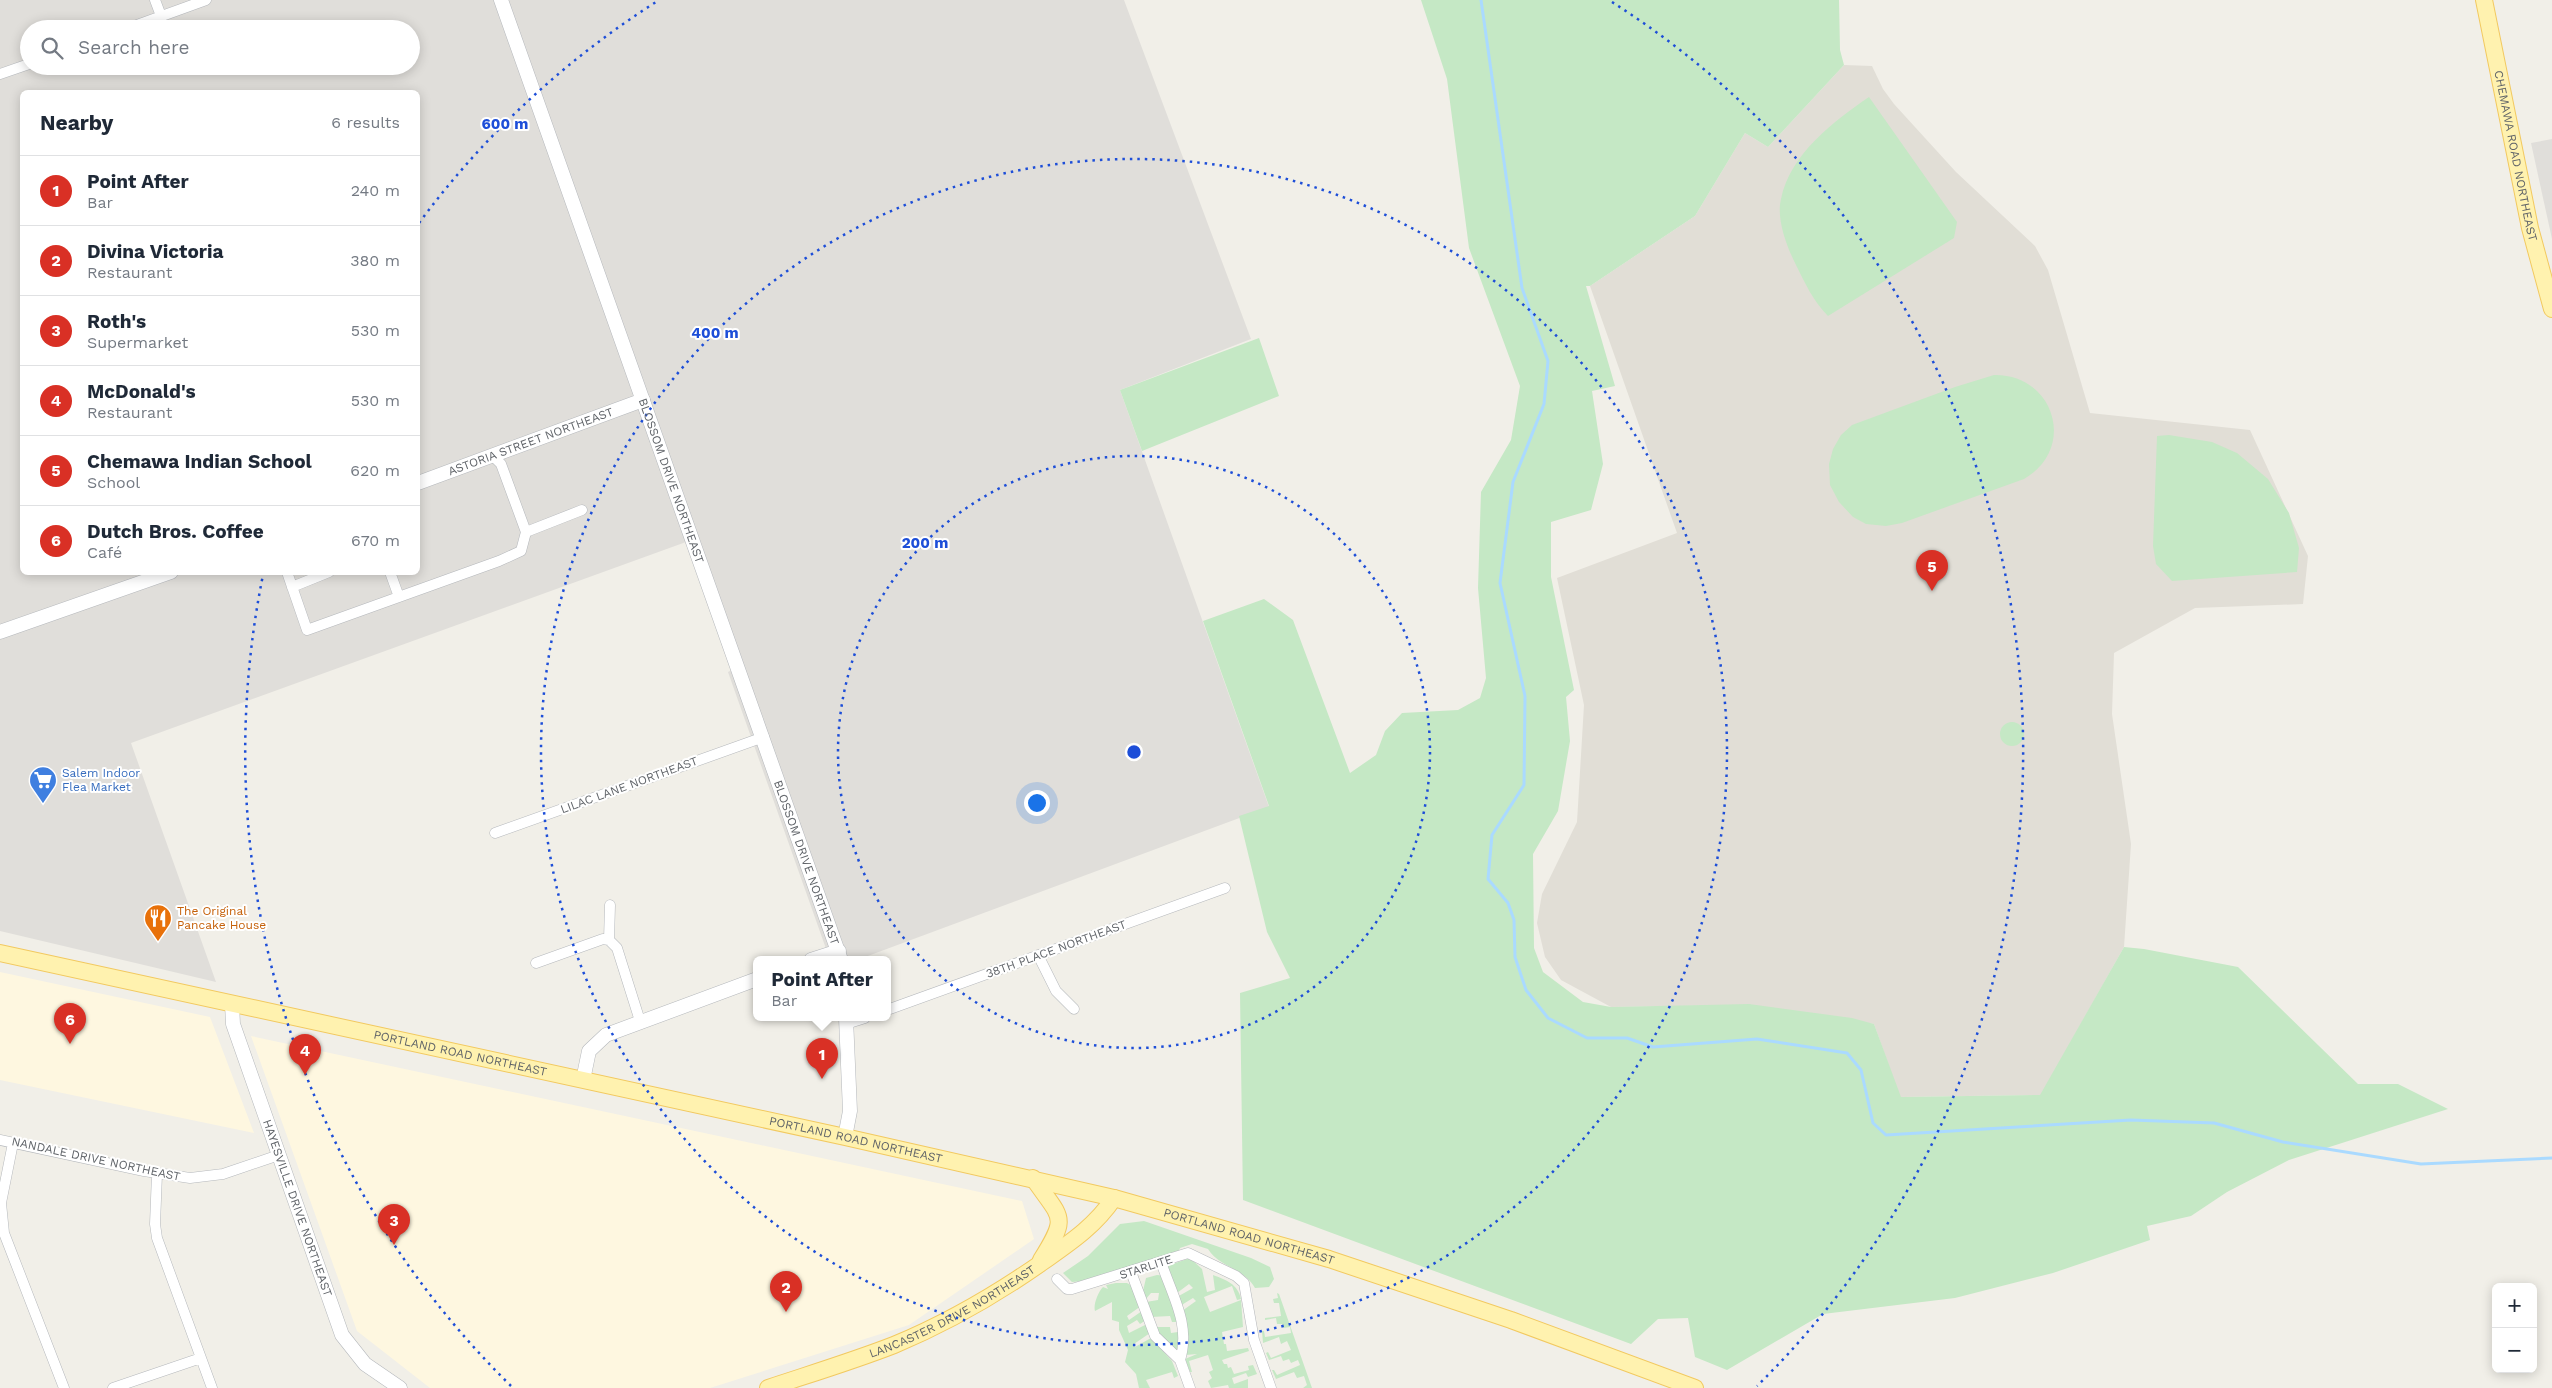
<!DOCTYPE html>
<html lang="en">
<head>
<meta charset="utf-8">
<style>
	body { margin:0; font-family:"Work Sans",sans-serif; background:#f2f2f3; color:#1f2937 }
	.controls { position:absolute; right:15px; bottom:15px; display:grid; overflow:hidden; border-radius:8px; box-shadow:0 2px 12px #0003 }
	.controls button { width:45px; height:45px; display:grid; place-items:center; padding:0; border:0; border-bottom:1px solid #e0e1e3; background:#fff; color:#1f2937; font:25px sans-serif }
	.you { position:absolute; left:1036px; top:802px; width:18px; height:18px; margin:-12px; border:4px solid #fff; border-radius:50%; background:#1a73e8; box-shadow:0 0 0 8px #1a73e833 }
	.badge { display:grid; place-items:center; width:32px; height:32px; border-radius:50%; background:#d93025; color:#fff; font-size:16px; font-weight:700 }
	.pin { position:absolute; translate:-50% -41px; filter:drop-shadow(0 1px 2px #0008) }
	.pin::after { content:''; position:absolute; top:26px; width:18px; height:15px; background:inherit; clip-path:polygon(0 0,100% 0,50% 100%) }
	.popup { position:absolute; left:753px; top:956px; width:138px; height:65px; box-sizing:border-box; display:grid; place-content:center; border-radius:8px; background:#fff; filter:drop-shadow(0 1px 4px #0005); font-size:16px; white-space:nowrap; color:#747a83 }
	.popup b { font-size:19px; color:#1f2937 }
	.popup::after { content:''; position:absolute; left:50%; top:100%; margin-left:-10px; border:10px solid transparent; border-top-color:#fff }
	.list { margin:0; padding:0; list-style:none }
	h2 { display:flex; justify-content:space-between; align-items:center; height:65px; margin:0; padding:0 20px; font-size:21px }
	h2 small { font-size:16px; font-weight:400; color:#747a83 }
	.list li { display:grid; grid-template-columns:32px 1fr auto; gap:15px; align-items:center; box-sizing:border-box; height:70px; padding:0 20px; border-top:1px solid #e0e1e3 }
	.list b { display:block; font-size:19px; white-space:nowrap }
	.list p { margin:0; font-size:16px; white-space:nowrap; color:#747a83 }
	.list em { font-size:16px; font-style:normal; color:#747a83 }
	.icon { flex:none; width:28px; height:28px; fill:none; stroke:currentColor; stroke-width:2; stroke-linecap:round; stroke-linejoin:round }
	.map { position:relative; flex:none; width:2552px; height:1388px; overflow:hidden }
	.search { position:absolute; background:#fff; box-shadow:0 2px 12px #0003; left:20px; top:20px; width:400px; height:55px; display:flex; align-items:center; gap:12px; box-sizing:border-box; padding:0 18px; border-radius:28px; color:#747a83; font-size:19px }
	.panel { position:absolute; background:#fff; box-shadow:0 2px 12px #0003; left:20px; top:90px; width:400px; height:485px; border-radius:8px }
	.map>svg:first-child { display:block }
</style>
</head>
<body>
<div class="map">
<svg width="2552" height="1388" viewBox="0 0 2552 1388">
	<rect width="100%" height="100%" fill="#f1efe8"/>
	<path fill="#fef7e0" d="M0 972 210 1017 254 1133 0 1080Z
		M251 1036 1022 1201 1034 1239 909 1325 710 1388H430L357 1331Z"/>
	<path fill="#e0deda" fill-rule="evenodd" d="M0 0H1124L1251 339 1120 390 1269 807 857 960H830L728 672 732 670 686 542 131 743 216 982 0 931ZM29 29H411V66H29ZM22 92H418V572H22Z
		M2552 139V239L2531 143Z"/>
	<path fill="#e1ded6" d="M1844 65 1872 66 1883 89 1894 104 1956 172 2035 246 2048 270 2090 413 2250 430 2308 556 2303 604 2195 608 2114 653 2112 714 2131 844 2124 947 2041 1095 1900 1097 1874 1024 1749 1005 1611 1007 1561 980 1545 957 1537 923 1542 894 1577 822 1584 705 1557 578 1677 533 1590 286 1695 216 1745 133 1768 147Z"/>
	<path fill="#c5e8c5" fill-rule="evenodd" d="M1421 0H1839L1840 50 1844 65 1768 147 1745 133 1695 216 1590 286H1586L1615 386 1592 391 1603 464 1591 510 1551 522V577L1574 690 1566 697 1570 741 1558 811 1533 854 1534 948 1543 972 1583 1002 1611 1007 1749 1004 1852 1018 1874 1024 1901 1097 2040 1095 2124 947 2144 949 2238 967 2358 1084H2398L2448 1109 2289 1160 2227 1192 2191 1216 2147 1226 2150 1240 2053 1273 1955 1298 1823 1314 1727 1370 1695 1357 1688 1318 1658 1319 1631 1344 1243 1200 1240 993 1290 978 1267 932 1239 816 1269 806 1203 621 1264 599 1293 620 1350 773 1376 755 1385 731 1402 713 1458 710 1480 698 1486 678 1478 588 1481 492 1511 440 1520 386 1469 248 1447 79Z
		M1869 97 1957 222 1954 238 1828 316C1813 301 1805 283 1796 265 1787 247 1776 219 1781 199 1790 154 1834 121 1869 97Z
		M1259 338 1279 396 1142 451 1120 390Z
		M1994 375C2055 374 2077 449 2024 479L1902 523 1886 526 1866 524 1853 517 1839 502 1830 485 1829 464 1833 449 1841 435 1852 425 1955 387Z
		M2169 435 2212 442 2237 453 2268 479 2289 513 2299 548 2297 572 2172 581 2156 564 2153 546 2157 436Z
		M2000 734a12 12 0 1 1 24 0a12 12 0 1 1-24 0Z
		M1144 1221 1251 1258 1270 1267 1274 1279 1269 1287 1255 1288C1244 1268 1219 1267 1208 1249L1192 1244 1180 1248 1179 1251 1083 1281 1072 1282 1063 1273 1088 1256 1120 1224Z
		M1190 1258 1202 1269 1207 1292 1215 1290 1213 1275C1226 1280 1238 1284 1241 1299L1237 1300 1232 1286 1204 1297 1210 1312 1241 1300 1243 1327 1222 1332 1224 1344H1226L1227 1351 1248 1348 1249 1351 1222 1360 1224 1364H1227L1228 1368 1231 1367 1234 1374 1249 1370 1248 1366 1253 1365 1257 1374 1248 1377 1246 1373 1232 1378 1234 1384 1248 1379V1388H1229L1228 1385 1211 1388 1208 1381 1212 1378 1209 1372 1213 1370 1208 1355 1189 1361 1192 1372H1190L1185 1359 1197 1354 1186 1355 1181 1348 1177 1351C1166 1345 1157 1341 1155 1327H1170L1171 1333 1178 1332 1180 1322H1172L1170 1316 1151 1317 1146 1302 1158 1300 1159 1293H1151L1145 1300 1143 1291 1146 1278 1157 1275 1169 1276 1167 1266ZM1169 1282 1177 1293 1189 1284 1193 1288 1177 1297 1180 1306 1193 1298 1196 1301 1182 1311 1189 1338 1182 1332 1173 1302 1174 1295 1168 1290 1166 1284Z
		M1116 1283H1127L1134 1287 1141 1306 1127 1316 1129 1320 1142 1311 1146 1320 1140 1324 1137 1320 1127 1326 1129 1333 1147 1324 1150 1333 1134 1344 1135 1347 1151 1338 1172 1361 1178 1376 1174 1378 1172 1372 1146 1380 1150 1388H1139L1136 1374 1125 1362 1128 1350 1119 1330V1322L1112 1320V1302L1095 1311C1093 1305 1098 1292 1103 1287L1108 1289 1106 1285Z
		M1277 1293 1279 1294 1312 1388H1303L1307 1385 1304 1376 1297 1378 1294 1372 1276 1379 1272 1370H1274L1277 1375 1300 1365 1298 1360 1291 1363 1289 1359 1283 1361 1281 1356 1269 1360 1266 1353 1268 1352 1271 1358 1291 1350 1287 1341 1281 1344 1279 1337 1263 1343 1262 1331H1264L1265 1337 1291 1333 1290 1327 1283 1328 1282 1324H1277L1276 1318 1265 1320V1318L1281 1316 1279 1303H1274L1273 1299 1278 1298Z"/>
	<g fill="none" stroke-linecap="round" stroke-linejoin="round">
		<path stroke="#aadaff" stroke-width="3" d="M1481 0 1522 288 1548 361 1544 404 1513 482 1500 583 1525 696 1524 785 1492 835 1488 879 1508 903 1514 920 1515 957 1526 990 1548 1018 1587 1038H1627L1653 1047 1757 1039 1847 1053 1861 1070 1873 1123 1886 1135 2131 1120 2214 1123 2283 1142 2421 1164 2552 1158"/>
		<g stroke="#b5b8bc" stroke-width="11">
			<path id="minor" d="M155 0 161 16
				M126 29 206 0
				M0 74 29 64
				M526 532 582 510
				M287 572 307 630 499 561 521 551 526 532 501 464 493 456
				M390 572 399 597
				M292 587 329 572
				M495 833 764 737
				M610 905 609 940 617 948 640 1021
				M1038 955 1056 991 1074 1009
				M536 963 603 939 609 940
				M887 1010 1225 888
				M846 1024 865 1018
				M0 1140 144 1171 190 1178 223 1174 279 1155
				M13 1143 1 1203 4 1233 64 1388
				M157 1174 155 1224 157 1238 212 1388
				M1131 1272 1155 1336 1180 1360C1191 1325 1172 1295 1161 1262
				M1057 1279 1067 1289H1072L1188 1253 1236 1276 1244 1283 1254 1340 1271 1388
				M1180 1360 1190 1388
				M113 1388 201 1358"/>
		</g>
		<g stroke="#b5b8bc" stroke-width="15">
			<g id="tertiary">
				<path id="s1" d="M501 0 841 960"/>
				<path id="s2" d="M418 483 643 400"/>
				<path d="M0 632 171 572"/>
				<path d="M811 960 839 951"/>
				<path id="s3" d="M232 1004 233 1024 342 1335 365 1364 400 1388"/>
				<path d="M583 1080 589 1051 606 1035 757 979"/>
				<path d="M845 1137 850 1111 846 1018"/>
			</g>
		</g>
		<g stroke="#f2c960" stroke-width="18">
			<g id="primary">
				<path id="s4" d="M2484 0 2530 228 2552 309"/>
				<path id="s5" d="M0 953 845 1137 1114 1198 1329 1259 1511 1320 1695 1388"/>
				<path d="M1033 1178C1062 1220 1069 1215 1041 1260"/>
				<path id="s6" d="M768 1388C810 1374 853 1361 894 1345 947 1323 997 1294 1044 1261 1071 1242 1095 1226 1114 1198"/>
			</g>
		</g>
		<use href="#minor" stroke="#fff" stroke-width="10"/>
		<use href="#tertiary" stroke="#fff" stroke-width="14"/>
		<use href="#primary" stroke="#fff2af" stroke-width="16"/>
	</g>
	<g fill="none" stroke="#1d4ed8" stroke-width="2.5" stroke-dasharray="2.5 5">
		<circle cx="1134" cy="752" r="296"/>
		<circle cx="1134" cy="752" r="593"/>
		<path d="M511 1386A889 889 0 0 1 263 575M419 223A889 889 0 0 1 656 2M1612 2A889 889 0 0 1 1757 1386"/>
	</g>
	<defs>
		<g id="supermarket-pin" transform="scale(1.4375)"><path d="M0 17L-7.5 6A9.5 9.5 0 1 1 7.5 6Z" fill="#3f7fe0" stroke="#fff"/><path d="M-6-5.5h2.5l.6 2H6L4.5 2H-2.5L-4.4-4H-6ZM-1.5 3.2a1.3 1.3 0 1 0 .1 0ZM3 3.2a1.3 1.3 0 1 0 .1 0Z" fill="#fff"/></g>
		<g id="restaurant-pin" transform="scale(1.4375)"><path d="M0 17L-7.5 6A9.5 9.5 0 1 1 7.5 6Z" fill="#e8710a" stroke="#fff"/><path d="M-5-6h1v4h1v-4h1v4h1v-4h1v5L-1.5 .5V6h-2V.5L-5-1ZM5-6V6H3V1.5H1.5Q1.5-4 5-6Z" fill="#fff"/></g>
	</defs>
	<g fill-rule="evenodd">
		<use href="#supermarket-pin" x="43" y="780"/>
		<use href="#restaurant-pin" x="158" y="918"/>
	</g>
	<g text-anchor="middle" stroke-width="4" stroke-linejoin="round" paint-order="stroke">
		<g font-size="12" fill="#5f6368" stroke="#fff">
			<text dy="4" stroke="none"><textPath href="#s4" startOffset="159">CHEMAWA ROAD NORTHEAST</textPath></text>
			<text dy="4" stroke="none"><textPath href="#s2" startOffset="120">ASTORIA STREET NORTHEAST</textPath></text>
			<text dy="4" stroke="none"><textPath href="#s1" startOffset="510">BLOSSOM DRIVE NORTHEAST</textPath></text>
			<text transform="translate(629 785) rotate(-20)" y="4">LILAC LANE NORTHEAST</text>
			<text dy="4" stroke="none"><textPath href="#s1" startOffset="915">BLOSSOM DRIVE NORTHEAST</textPath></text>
			<text transform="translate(1056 949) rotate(-20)" y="4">38TH PLACE NORTHEAST</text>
			<text dy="4" stroke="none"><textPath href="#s5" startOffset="471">PORTLAND ROAD NORTHEAST</textPath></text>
			<text dy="4" stroke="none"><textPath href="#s5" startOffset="876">PORTLAND ROAD NORTHEAST</textPath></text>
			<text transform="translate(96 1159) rotate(12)" y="4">NANDALE DRIVE NORTHEAST</text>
			<text dy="4" stroke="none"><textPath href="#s3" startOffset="215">HAYESVILLE DRIVE NORTHEAST</textPath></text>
			<text dy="4" stroke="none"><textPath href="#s5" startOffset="1281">PORTLAND ROAD NORTHEAST</textPath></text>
			<text transform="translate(1146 1267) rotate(-18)" y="4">STARLITE</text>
			<text dy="4" stroke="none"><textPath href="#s6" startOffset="200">LANCASTER DRIVE NORTHEAST</textPath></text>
		</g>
		<g font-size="12" fill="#366cbe" stroke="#fff" text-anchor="start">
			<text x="62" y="777">Salem Indoor<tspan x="62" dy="14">Flea Market</tspan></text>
		</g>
		<g font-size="12" fill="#c56008" stroke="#fff" text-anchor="start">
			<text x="177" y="915">The Original<tspan x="177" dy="14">Pancake House</tspan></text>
		</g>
	</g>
	<circle cx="1134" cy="752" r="8" fill="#1d4ed8" stroke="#fff" stroke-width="2.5"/>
	<g font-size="15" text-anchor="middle" font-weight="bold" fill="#1d4ed8" stroke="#fff" stroke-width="4" stroke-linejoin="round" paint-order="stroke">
		<text x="505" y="129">600 m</text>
		<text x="715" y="338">400 m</text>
		<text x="925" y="548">200 m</text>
	</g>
</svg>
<div class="controls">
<button>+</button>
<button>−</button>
</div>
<div class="you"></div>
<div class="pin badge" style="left:822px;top:1079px">1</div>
<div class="popup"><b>Point After</b>Bar</div>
<div class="pin badge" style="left:786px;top:1312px">2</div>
<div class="pin badge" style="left:394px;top:1245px">3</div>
<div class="pin badge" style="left:305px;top:1075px">4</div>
<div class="pin badge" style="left:1932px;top:591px">5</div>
<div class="pin badge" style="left:70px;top:1044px">6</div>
<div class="search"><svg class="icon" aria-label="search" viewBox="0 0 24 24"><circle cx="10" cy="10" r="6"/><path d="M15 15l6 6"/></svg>Search here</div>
<section class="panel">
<h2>Nearby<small>6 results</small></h2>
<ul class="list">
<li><span class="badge">1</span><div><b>Point After</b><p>Bar</p></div><em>240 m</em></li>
<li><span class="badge">2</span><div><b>Divina Victoria</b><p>Restaurant</p></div><em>380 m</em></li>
<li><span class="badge">3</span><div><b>Roth's</b><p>Supermarket</p></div><em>530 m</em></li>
<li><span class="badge">4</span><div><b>McDonald's</b><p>Restaurant</p></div><em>530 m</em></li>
<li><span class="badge">5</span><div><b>Chemawa Indian School</b><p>School</p></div><em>620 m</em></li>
<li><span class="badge">6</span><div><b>Dutch Bros. Coffee</b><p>Café</p></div><em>670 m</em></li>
</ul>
</section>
</div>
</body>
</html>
